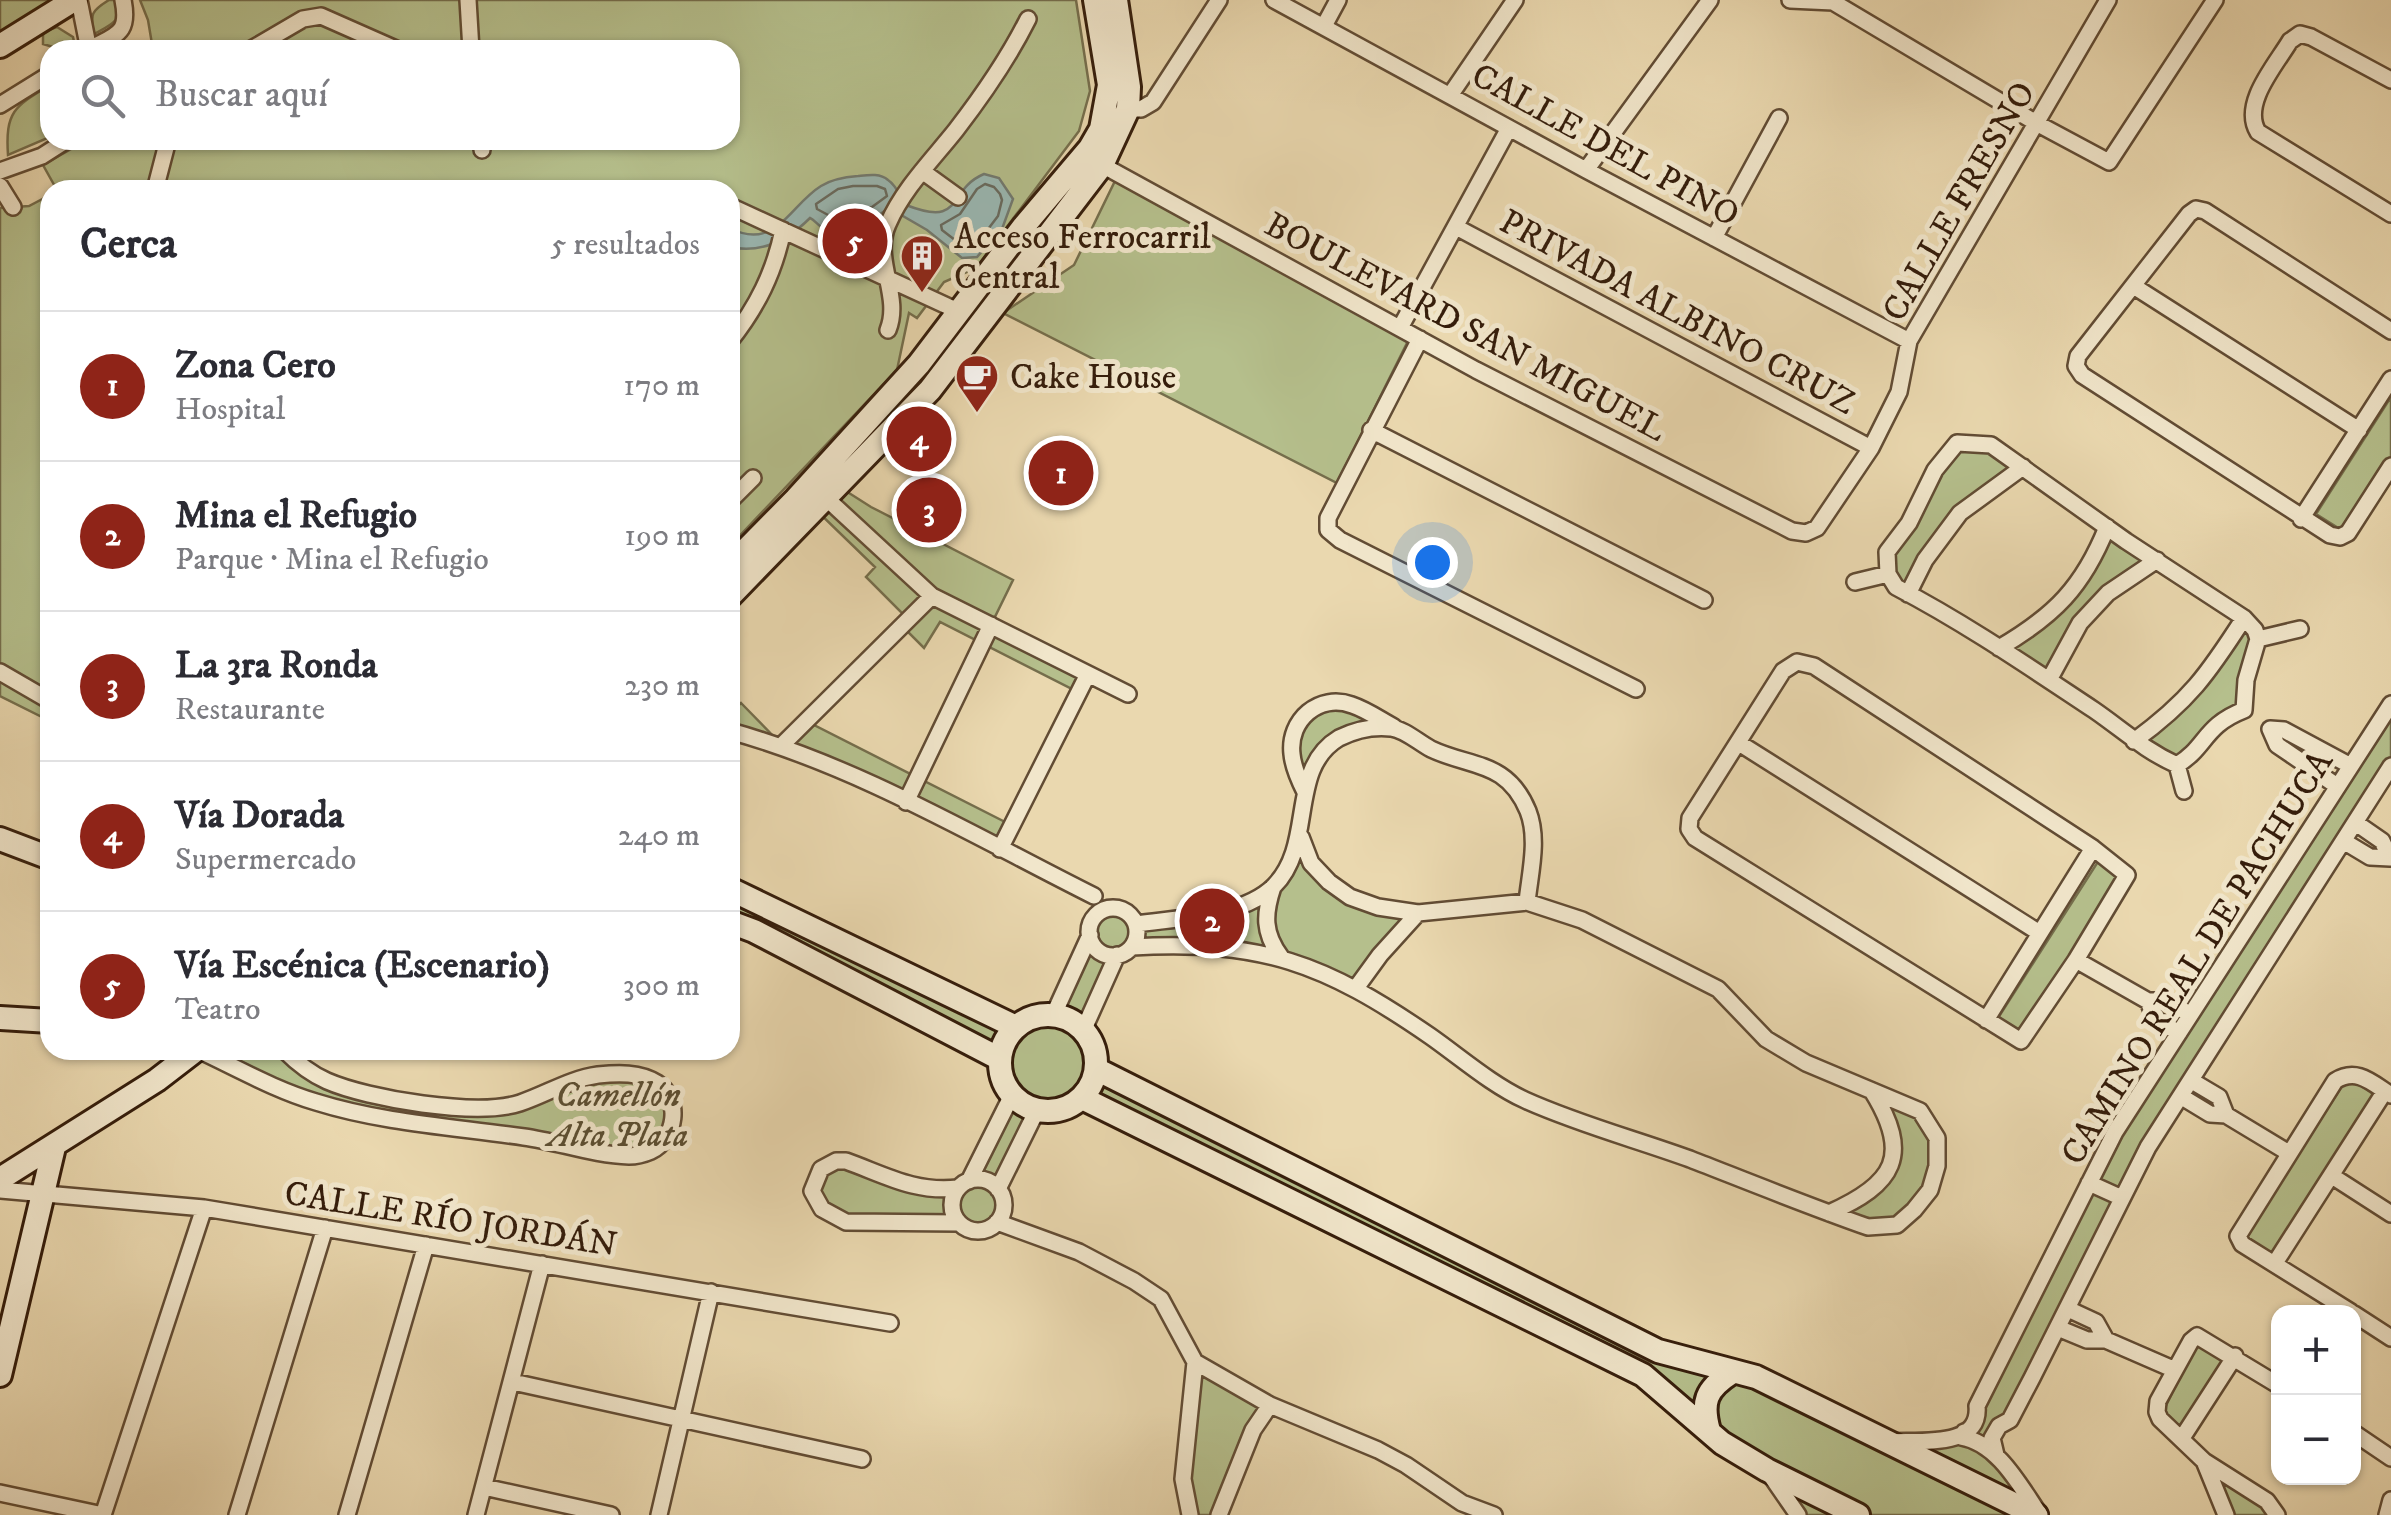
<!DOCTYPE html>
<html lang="es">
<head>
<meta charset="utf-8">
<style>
	body { margin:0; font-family:"IM FELL DW Pica",serif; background:#f7f7f7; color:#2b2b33 }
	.controls { position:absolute; right:30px; bottom:30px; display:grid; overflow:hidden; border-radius:20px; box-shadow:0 2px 8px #0004 }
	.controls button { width:90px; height:90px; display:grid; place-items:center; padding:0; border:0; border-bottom:2px solid #e1e1e2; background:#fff; color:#2b2b33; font:50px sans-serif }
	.you { position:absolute; left:1432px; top:562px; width:35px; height:35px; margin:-25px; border:8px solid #fff; border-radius:50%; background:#1a73e8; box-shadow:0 0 0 15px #1a73e833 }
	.badge { display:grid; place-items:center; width:65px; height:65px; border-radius:50%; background:#8f2418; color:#fff; font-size:32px; font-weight:700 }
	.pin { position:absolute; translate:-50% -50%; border:5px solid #fff; box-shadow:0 2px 10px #0006 }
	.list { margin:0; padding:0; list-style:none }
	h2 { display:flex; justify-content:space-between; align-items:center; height:130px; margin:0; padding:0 40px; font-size:42px }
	h2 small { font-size:32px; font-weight:400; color:#7c7c81 }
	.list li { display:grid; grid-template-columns:65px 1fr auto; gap:30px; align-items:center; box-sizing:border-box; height:150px; padding:0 40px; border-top:2px solid #e1e1e2 }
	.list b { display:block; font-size:38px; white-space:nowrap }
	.list p { margin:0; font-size:32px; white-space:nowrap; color:#7c7c81 }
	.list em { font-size:32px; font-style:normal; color:#7c7c81 }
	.icon { flex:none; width:55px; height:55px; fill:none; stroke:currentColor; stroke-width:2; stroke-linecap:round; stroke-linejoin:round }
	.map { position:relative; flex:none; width:2391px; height:1515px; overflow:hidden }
	.search { position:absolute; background:#fff; box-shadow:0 2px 8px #0004; left:40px; top:40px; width:700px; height:110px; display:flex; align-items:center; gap:25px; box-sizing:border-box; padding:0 35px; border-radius:30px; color:#7c7c81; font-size:38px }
	.panel { position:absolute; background:#fff; box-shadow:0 2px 8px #0004; left:40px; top:180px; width:700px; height:880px; border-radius:30px }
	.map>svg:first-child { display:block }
</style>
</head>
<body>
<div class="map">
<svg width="2391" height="1515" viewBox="0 0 2391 1515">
	<rect width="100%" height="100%" fill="#ead8af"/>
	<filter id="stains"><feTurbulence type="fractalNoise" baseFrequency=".002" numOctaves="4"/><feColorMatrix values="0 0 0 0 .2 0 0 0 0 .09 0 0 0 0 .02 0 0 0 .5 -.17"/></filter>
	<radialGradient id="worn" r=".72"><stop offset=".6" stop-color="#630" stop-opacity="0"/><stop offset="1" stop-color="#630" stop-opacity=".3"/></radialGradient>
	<path fill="#b5bf8c" stroke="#756e4c" stroke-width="2.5" d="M0 0H53L0 32Z
		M109 0H118C123 21 111 25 94 34 90 14 91 11 109 0Z
		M140 0H1076L1090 91 1079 131 976 268 944 282 917 318 909 313 897 370 730 546V190H57L43 165 87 140H730V50H153L148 20Z
		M57 27 73 37 75 46 63 50 43 44V32Z
		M50 85V137L8 155C5 111 15 106 50 85Z
		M1115 181 1411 335 1337 483 1003 313 1074 265Z
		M50 195V721L0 696V208L29 206Z
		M2391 397V460L2343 531 2316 514Z
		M1957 443 1991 445 2023 467 1960 513 1908 594 1896 587 1887 552Z
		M838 486 871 507 1013 580 991 625 1088 674 1078 692 940 622 924 648 902 626 908 619 866 577 875 567 815 509Z
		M2107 527 2157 560 2108 593 2049 680 1999 648 2067 597Z
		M2245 621 2252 629 2241 706 2177 765 2134 741 2169 716Z
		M1333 702 1394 727 1336 740 1305 792C1292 736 1279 733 1333 702Z
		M741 703 782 745 806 721 1011 825 1000 849 906 802 730 731V713Z
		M2391 704V766L2148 1147 1998 1442 1996 1456 2034 1512 2029 1515H1798L1767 1470 1677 1401 1082 1098 1068 1107 1037 1110 998 1189C1013 1218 986 1242 959 1223L846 1222 812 1191 836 1161 958 1188 1012 1095 1000 1068 730 922V889L1016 1027 1036 1017 1053 1015 1097 914C1113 904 1127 908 1137 924L1213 914 1274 886 1301 837 1329 882 1418 913 1356 988 1281 957 1128 951 1117 956 1083 1030 1095 1052 1096 1069 1692 1362 1887 1442 1961 1437 2115 1132Z
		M2099 860 2122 875 2021 1033 1998 1018Z
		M198 1050H284L324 1080 475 1108 593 1076 656 1083 674 1111 648 1153 316 1102Z
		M2348 1077 2376 1096 2272 1256 2244 1236Z
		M1871 1089 1920 1111 1937 1138 1930 1190 1897 1225 1829 1213 1874 1188 1895 1141Z
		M2197 1341 2230 1360 2181 1433 2162 1414Z
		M1195 1362 1270 1405 1219 1515H1190L1183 1479Z
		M2227 1484 2275 1514V1515H2234L2223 1486Z"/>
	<path fill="#9ab8b3" stroke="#727a70" stroke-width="2.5" d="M984 174 999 178 1013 199 1002 229 977 257 962 258 927 230 889 208 873 219C854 212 834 232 824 228 818 226 815 220 810 218 788 240 761 254 730 247V228C775 252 790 205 821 186 832 179 845 177 858 176 868 175 880 173 888 180 896 185 901 197 906 205 965 228 946 190 984 174Z"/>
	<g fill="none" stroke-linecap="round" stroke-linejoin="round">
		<path stroke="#686a5f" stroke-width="2.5" d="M985 184 994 187 1000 194 1002 200 998 216 976 245 964 247 942 230 941 225 960 214 977 189Z
			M853 186H877L885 189 887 196 872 207 845 210 830 216 817 209 816 204 838 189Z"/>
		<g stroke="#624c34" stroke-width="20">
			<path id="street" d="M79 0 89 50
				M468 0 471 50
				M1274 0 1586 170 1909 341
				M1790 0 1833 2 2038 124 2109 162 2215 0
				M1324 26 1338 0
				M88 50C116 34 130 35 123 0
				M250 50 303 19 321 16 398 50
				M2391 80 2311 37 2300 34 2290 41C2275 66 2241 104 2258 132L2391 214
				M1451 94 1515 0
				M0 105 50 74
				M1128 109H1141L1153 102 1219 0
				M482 140V150
				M1102 165 1476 370 1792 531 1806 533 1817 528 1871 448 1899 392 1909 341 2108 0
				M1586 170 1710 0
				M0 171 42 156 67 140
				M922 171 958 197
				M0 186 13 207
				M155 190 168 140
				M730 206 958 311
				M1456 227 1871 448
				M1714 238 1779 118
				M2135 287 2359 430
				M1400 328 1509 128
				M888 330C902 296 872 259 888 224 903 189 933 159 956 130 983 95 1008 59 1028 19
				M2391 331 2205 211 2196 209 2189 214 2078 356 2076 366 2082 375 2330 535 2340 537 2348 533 2391 466
				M1420 339 1328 518V530L1340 540 1636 689
				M730 341C757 307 774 273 783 230
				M1371 430 1704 600
				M826 498 932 596 1128 694
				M730 501 753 478
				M2301 519 2391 379
				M1855 582 1888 574
				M1908 594 1925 560 1960 513 2023 467
				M2258 639 2300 629
				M1999 648C2054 616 2083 587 2107 527
				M1797 662 1814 666 2093 848 2127 875 2076 960 2021 1041 1695 838 1689 829 1690 818 1783 671Z
				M0 672 50 701
				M2049 680 2080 623 2108 593 2157 560
				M730 731C857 766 976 837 1094 896
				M2134 741C2189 701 2208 674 2244 618
				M1739 743 2038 932
				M782 745 932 596
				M2177 765C2207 747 2203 726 2244 710L2246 680 2258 639 2255 630 2244 618 2126 541 1991 445 1957 443 1935 470 1909 523 1887 552 1888 574 1896 587C1965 623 2029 667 2094 710 2123 730 2144 750 2177 765L2184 791
				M2337 786 2277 745 2270 729 2284 730 2351 766
				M1305 792C1299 780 1293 767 1292 754 1288 720 1319 693 1352 705 1367 710 1381 720 1394 727
				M906 802 991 625
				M2345 842 2370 857 2390 858 2382 841 2356 823
				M1000 849 1088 674
				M1273 887C1264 914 1263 933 1281 957
				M1089 932a24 24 0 1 1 48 0a24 24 0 1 1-48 0Z
				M1136 924C1177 918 1243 917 1274 886 1316 844 1287 769 1339 738 1355 730 1373 726 1391 728 1404 729 1418 742 1431 749 1471 768 1507 760 1528 811 1539 839 1530 873 1527 902
				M1132 947C1262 940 1324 963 1430 1036 1460 1057 1492 1085 1525 1100 1578 1124 1635 1139 1690 1159 1749 1182 1808 1206 1868 1227L1897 1225 1914 1210 1930 1190 1937 1166V1138L1920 1111 1806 1063 1766 1039 1718 989 1582 920 1527 902 1418 913 1378 907 1350 897 1329 882 1311 863 1301 837
				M2076 960 2148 1001
				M1356 988 1380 955 1418 913
				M1053 1016 1090 935
				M1986 1020 2093 848
				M1083 1031 1117 955
				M2179 1033 2155 1019 2148 1001H2166L2190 1014
				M198 1050C237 1068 275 1090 316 1102 383 1123 455 1127 524 1137 559 1142 594 1155 629 1156 636 1156 644 1154 651 1151 676 1139 682 1099 657 1083 640 1072 618 1073 598 1075 569 1079 547 1094 520 1103 477 1117 368 1099 327 1081 311 1074 296 1062 284 1050
				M2182 1097 2210 1114 2226 1115 2219 1097 2192 1081
				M2226 1115 2289 1153
				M2332 1176 2391 1214
				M952 1205a26 26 0 1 1 52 0a26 26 0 1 1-52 0Z
				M969 1181 1012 1095
				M2089 1183 2122 1198
				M958 1188C915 1193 885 1175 846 1161H836L821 1169 812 1191 822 1209 846 1222 959 1223
				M998 1189 1037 1110
				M0 1190 204 1208 890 1323
				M1829 1213C1895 1184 1912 1155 1872 1091
				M997 1222 1079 1252 1134 1281 1161 1299 1195 1362 1183 1479 1190 1515
				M2275 1263 2385 1091
				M2351 1312 2242 1244 2238 1236 2335 1081C2357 1067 2372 1083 2391 1095
				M2354 1314 2391 1338
				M2058 1328 2087 1340H2106L2096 1322 2068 1309
				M2106 1340 2175 1370
				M1195 1362 1270 1405 1378 1450 1406 1465 1462 1503 1494 1515
				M513 1382 862 1459
				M1964 1432 1961 1437C1998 1443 2020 1486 2040 1515
				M2354 1433 2391 1458
				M2182 1438 2235 1356
				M1889 1442C1919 1440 1981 1449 1977 1406L2115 1132 2391 704
				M1996 1455 1992 1438 1999 1426 2010 1420 2032 1378 2148 1147 2391 766
				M2204 1461 2267 1501 2277 1515
				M1769 1473 1798 1515
				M484 1487 611 1515
				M0 1493 103 1515
				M103 1515 204 1208
				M237 1515 325 1228
				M347 1515 426 1245
				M476 1515 542 1264
				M659 1515 711 1292
				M1219 1515 1253 1430 1270 1405
				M2226 1515 2204 1461 2160 1419 2157 1412 2158 1401 2191 1341 2197 1336 2278 1385
				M2387 1515 2391 1500"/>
		</g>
		<g stroke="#351d0b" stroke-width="28">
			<path id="secondary" d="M0 46 74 0
				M730 566 796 499 919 364 1024 226 1090 148 1101 129 1109 85 1095 0
				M730 596 930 390 1102 165 1128 109 1129 87 1116 0
				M0 839 50 858
				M730 889 1016 1027
				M730 922 754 931 1000 1059
				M1000 1063a48 48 0 1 1 96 0a48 48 0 1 1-96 0Z
				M0 1018 50 1021
				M1096 1069 1658 1351 1756 1377 2036 1515
				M1082 1098 1643 1375 1722 1443 1767 1470 1858 1515
				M0 1179 157 1080 196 1050
				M0 1375 54 1147
				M1709 1431C1701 1402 1706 1389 1731 1373"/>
		</g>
		<use href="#street" stroke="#f1e6cb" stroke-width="15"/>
		<use href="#secondary" stroke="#f1e6cb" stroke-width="22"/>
	</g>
	<defs>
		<g id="building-pin" transform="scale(2.25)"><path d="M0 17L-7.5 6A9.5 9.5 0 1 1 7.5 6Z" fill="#8f2418" stroke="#f1e6cb"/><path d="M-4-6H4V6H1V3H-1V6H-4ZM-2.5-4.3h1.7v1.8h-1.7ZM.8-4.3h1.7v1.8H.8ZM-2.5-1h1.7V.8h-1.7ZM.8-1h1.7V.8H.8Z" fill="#fff"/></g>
		<g id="cafe-pin" transform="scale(2.25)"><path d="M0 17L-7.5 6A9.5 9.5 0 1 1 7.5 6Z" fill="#8f2418" stroke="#f1e6cb"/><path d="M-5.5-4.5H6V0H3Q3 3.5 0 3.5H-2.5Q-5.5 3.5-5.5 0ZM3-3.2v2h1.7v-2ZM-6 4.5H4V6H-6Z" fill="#fff"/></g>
	</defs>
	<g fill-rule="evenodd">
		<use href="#building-pin" x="922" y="256"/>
		<use href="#cafe-pin" x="977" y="376"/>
	</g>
	<g text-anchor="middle" stroke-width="10" stroke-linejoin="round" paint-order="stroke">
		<g font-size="35" fill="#351d0b" stroke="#f1e6cb">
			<text transform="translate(1606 144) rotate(29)" y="12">CALLE DEL PINO</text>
			<text transform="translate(1958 201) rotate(-60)" y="12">CALLE FRESNO</text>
			<text transform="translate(1678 311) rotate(28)" y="12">PRIVADA ALBINO CRUZ</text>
			<text transform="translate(1466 326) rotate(28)" y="12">BOULEVARD SAN MIGUEL</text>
			<text transform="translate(2196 957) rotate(-58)" y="12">CAMINO REAL DE PACHUCA</text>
			<text transform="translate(451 1218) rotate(9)" y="12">CALLE RÍO JORDÁN</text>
		</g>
		<g font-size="35" fill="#351d0b" stroke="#f1e6cb" text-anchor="start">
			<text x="954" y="248">Acceso Ferrocarril<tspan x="954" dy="40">Central</tspan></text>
			<text x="1010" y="388">Cake House</text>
		</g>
		<g font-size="35" font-style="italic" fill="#5b4e32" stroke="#f1e6cb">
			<text x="618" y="1106">Camellón<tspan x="618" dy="40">Alta Plata</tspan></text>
		</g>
	</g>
	<rect width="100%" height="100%" filter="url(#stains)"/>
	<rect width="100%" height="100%" fill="url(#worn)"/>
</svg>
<div class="controls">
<button>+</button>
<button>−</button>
</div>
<div class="you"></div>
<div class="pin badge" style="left:1061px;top:473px">1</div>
<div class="pin badge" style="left:1212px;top:921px">2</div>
<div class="pin badge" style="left:929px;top:510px">3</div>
<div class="pin badge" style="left:919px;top:439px">4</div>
<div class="pin badge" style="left:855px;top:241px">5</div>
<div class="search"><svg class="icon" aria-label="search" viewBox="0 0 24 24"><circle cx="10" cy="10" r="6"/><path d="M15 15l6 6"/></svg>Buscar aquí</div>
<section class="panel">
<h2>Cerca<small>5 resultados</small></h2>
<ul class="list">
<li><span class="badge">1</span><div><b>Zona Cero</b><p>Hospital</p></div><em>170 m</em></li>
<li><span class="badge">2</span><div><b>Mina el Refugio</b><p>Parque · Mina el Refugio</p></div><em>190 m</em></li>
<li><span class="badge">3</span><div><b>La 3ra Ronda</b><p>Restaurante</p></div><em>230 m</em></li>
<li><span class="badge">4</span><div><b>Vía Dorada</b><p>Supermercado</p></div><em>240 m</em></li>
<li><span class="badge">5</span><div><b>Vía Escénica (Escenario)</b><p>Teatro</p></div><em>300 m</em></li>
</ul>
</section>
</div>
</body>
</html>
